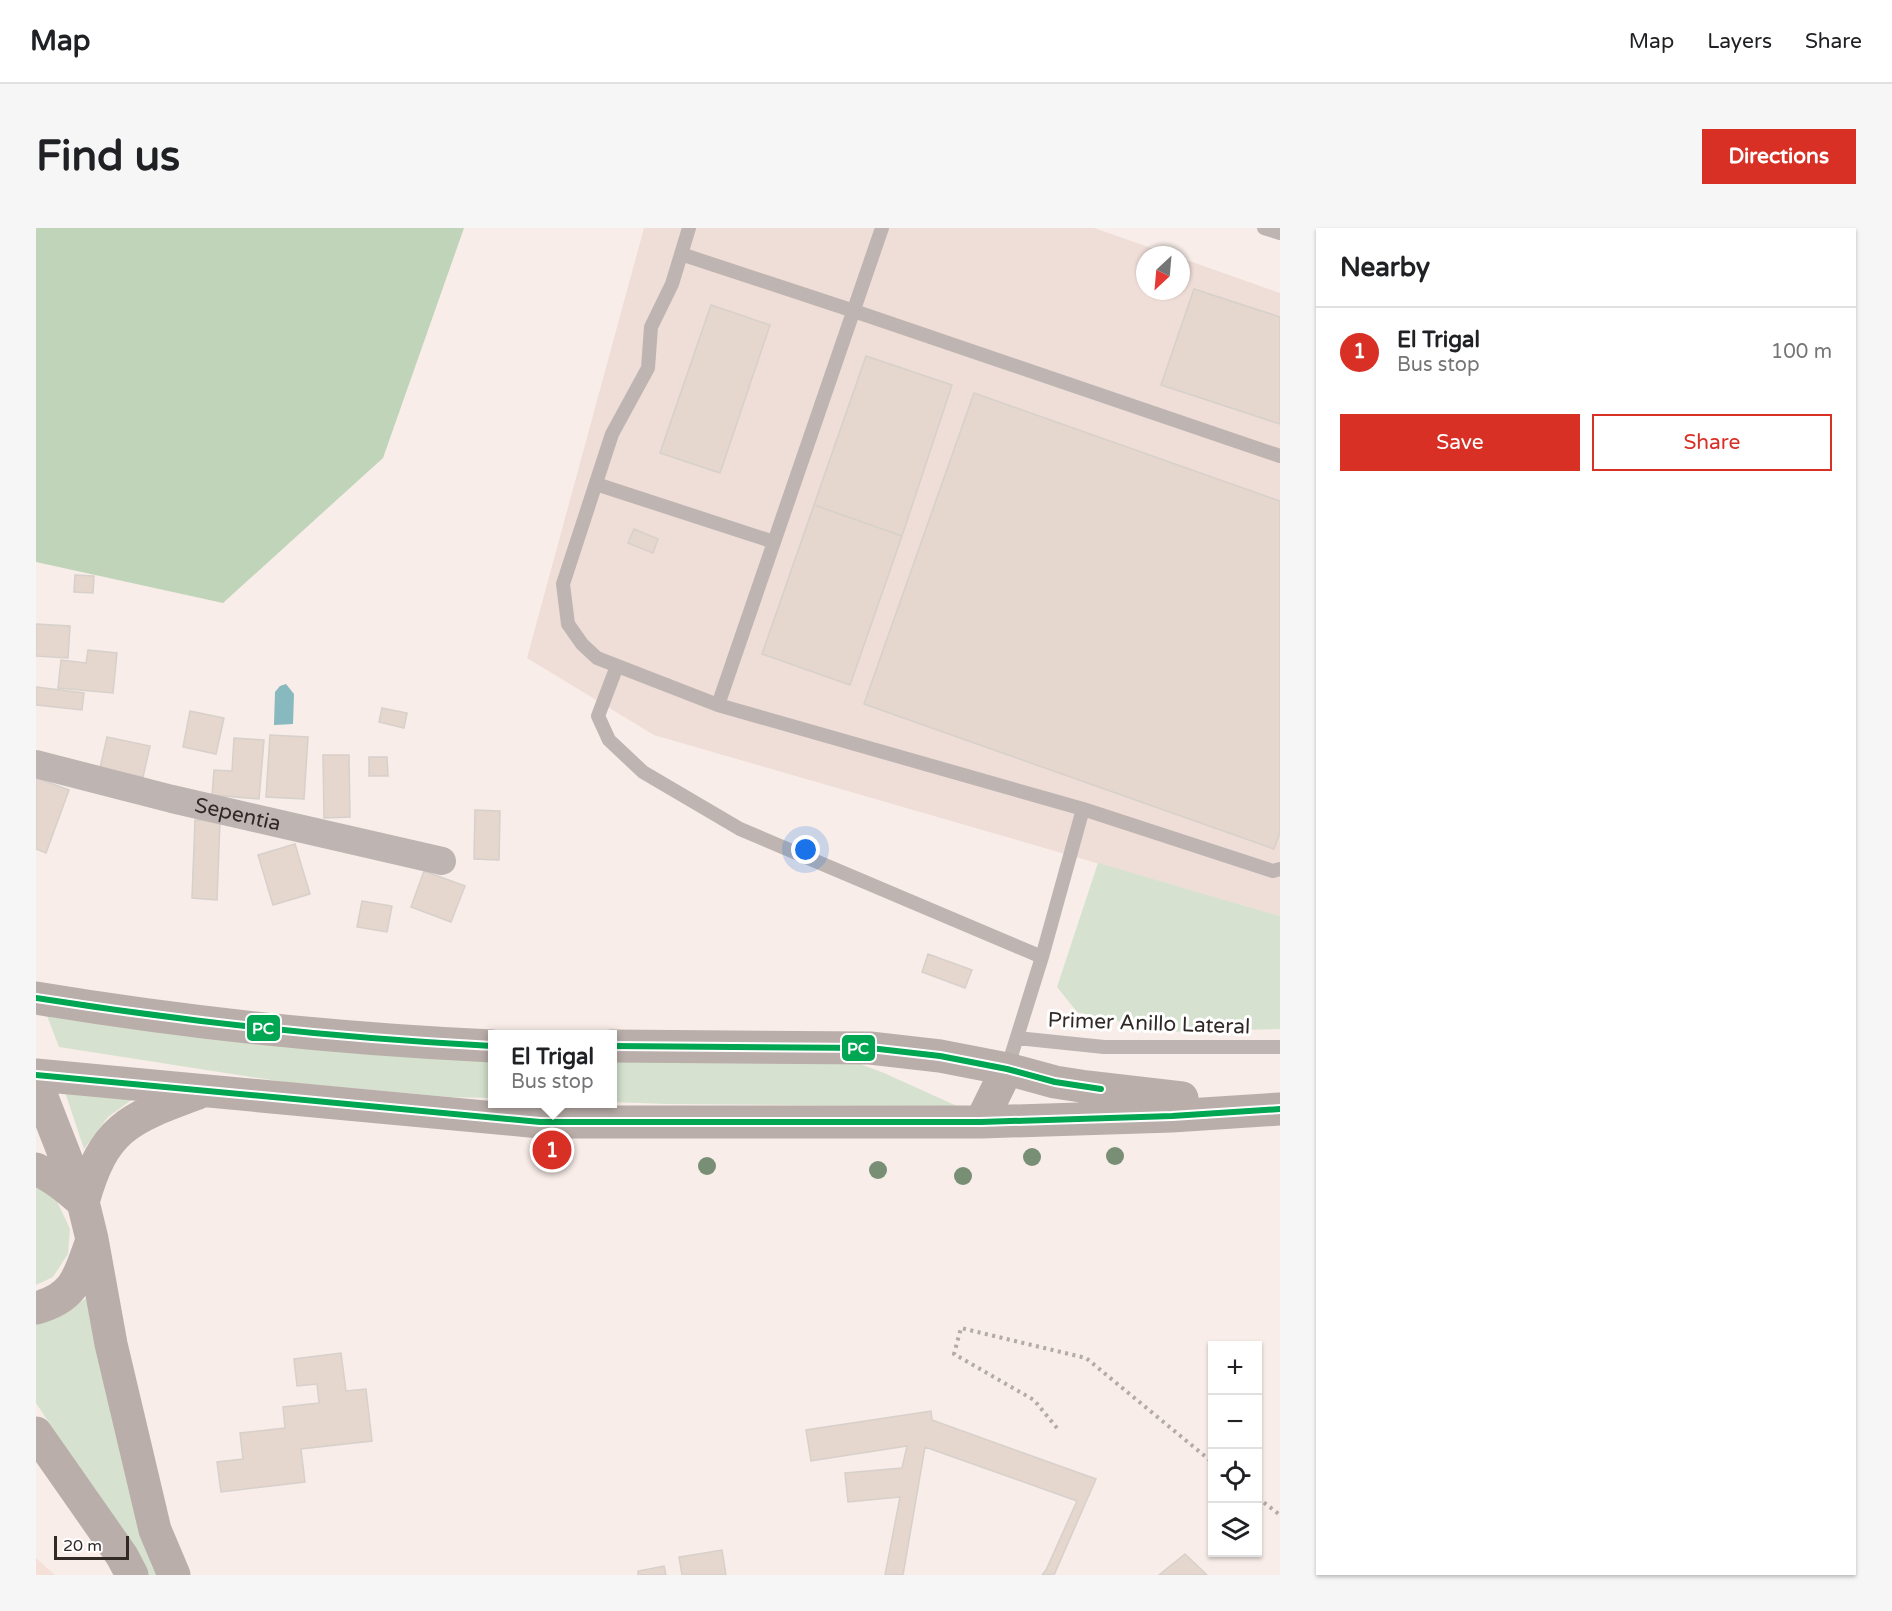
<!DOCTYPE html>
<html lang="en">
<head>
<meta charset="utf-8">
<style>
	body { margin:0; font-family:"Varela Round",sans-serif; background:#f6f6f6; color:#202124 }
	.controls { position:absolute; right:18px; bottom:18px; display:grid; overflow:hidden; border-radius:0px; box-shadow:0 2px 4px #0004 }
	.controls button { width:54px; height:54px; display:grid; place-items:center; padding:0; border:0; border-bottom:2px solid #e0e0e0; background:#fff; color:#202124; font:30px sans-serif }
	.compass { position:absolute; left:1100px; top:18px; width:54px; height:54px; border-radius:50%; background:#fff; box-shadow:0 2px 4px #0004; rotate:206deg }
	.scale { position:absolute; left:18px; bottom:15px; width:75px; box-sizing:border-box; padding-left:6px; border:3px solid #302926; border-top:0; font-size:16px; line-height:21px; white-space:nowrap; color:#302926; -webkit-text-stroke:4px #fff; paint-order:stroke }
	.you { position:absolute; left:770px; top:622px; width:21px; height:21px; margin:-15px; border:4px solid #fff; border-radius:50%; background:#1a73e8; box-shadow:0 0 0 9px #1a73e833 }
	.badge { display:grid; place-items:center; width:39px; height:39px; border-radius:50%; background:#d93025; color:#fff; font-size:20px; font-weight:700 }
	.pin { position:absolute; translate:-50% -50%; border:3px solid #fff; box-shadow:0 2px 6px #0006 }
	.popup { position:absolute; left:452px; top:802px; width:129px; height:78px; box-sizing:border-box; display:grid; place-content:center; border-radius:0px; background:#fff; filter:drop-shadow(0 2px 4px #0005); font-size:20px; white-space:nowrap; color:#757577 }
	.popup b { font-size:22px; color:#202124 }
	.popup::after { content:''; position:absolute; left:50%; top:100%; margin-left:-12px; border:12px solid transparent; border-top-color:#fff }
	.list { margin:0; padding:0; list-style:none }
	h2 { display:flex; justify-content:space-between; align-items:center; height:78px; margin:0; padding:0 24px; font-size:26px }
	h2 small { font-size:20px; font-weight:400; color:#757577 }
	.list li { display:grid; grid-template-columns:39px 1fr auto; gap:18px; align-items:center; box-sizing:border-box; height:90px; padding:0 24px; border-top:2px solid #e0e0e0 }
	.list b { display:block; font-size:22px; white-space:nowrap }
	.list p { margin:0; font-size:20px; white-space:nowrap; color:#757577 }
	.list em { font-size:20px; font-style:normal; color:#757577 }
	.actions { display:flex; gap:12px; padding:18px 24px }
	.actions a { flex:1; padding:14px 0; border:2px solid #d93025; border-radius:0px; text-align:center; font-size:21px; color:#d93025 }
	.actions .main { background:#d93025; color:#fff }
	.icon { flex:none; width:33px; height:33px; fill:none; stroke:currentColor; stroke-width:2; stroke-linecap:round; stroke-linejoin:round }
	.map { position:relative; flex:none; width:1244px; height:1347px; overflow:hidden; border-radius:0px }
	header { display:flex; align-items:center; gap:36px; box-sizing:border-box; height:84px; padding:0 30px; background:#fff; border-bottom:2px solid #e0e0e0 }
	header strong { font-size:28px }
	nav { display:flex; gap:33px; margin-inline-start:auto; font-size:21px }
	.intro { display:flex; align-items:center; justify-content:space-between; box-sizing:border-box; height:144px; padding:0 36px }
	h1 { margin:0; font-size:42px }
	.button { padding:15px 27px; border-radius:0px; background:#d93025; color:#fff; font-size:21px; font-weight:700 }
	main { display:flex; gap:36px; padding:0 36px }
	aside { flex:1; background:#fff; border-radius:0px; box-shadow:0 2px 4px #0004 }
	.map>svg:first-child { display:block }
</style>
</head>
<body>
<header>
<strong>Map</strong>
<nav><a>Map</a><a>Layers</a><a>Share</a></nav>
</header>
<div class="intro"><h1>Find us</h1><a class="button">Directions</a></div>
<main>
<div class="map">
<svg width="1244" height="1347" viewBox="0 0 1244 1347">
	<rect width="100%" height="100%" fill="#f8ede8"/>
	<path fill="#efddd7" d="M608 0H1058L1135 27H1109V63H1145V30L1244 65V688L618 507 491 430Z"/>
	<path fill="#f5e0d8" d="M0 1330 19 1347H0Z"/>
	<path fill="#d6e2cf" d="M1062 635 1244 688V801L1130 804 1041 784 1021 759Z
		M8 780 456 827V870L414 869 248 854 23 819Z
		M576 829 811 831 848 845 921 878 631 876 576 874Z
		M28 861 101 868 72 889 48 921Z
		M0 954 20 971 34 1001 32 1026 17 1049 0 1057Z
		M54 1067 123 1347H110L94 1316 0 1175V1094L34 1082Z"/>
	<path fill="#c0d4ba" d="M0 0H428L347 230 187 375 0 334Z"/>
	<path fill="#87b9be" d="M250 456 258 466 257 496 238 497 239 464 244 458Z"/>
	<path fill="#e5d7cd" stroke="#d7d0cb" stroke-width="1.5" d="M1158 61 1244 89V196L1125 157Z
		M675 77 734 97 684 245 624 225Z
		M830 128 916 157 866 308 778 277Z
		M938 165 1244 273V604L1238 621 828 476Z
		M778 277 866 308 814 457 726 426Z
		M598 301 622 311 617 325 592 315Z
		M39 347 58 348 57 365 38 364Z
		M0 396 34 398 32 430 0 428Z
		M52 422 81 425 77 465 22 460 25 432 50 435Z
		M0 459 48 465 46 482 0 477Z
		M346 480 371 485 368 500 343 494Z
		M154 483 188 490 180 526 147 519Z
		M234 507 272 509 268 571 230 569Z
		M71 509 114 518 107 549 64 540Z
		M198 510 228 512 223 571 176 567 178 542 196 543Z
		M287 527H313L314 589 288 590Z
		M333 529H351L352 548H333Z
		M0 550 33 562 10 625 0 621Z
		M439 582 464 583 463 632 438 631Z
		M159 592 184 593 181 672 156 670Z
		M259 616 274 666 237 677 222 627Z
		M388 643 429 658 415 694 375 679Z
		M326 673 356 678 351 704 321 699Z
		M892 726 936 742 929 760 886 744Z
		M305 1125 310 1163 330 1161 336 1213 265 1221 269 1254 185 1264 181 1234 207 1231 204 1205 249 1200 247 1179 283 1175 281 1156 261 1158 258 1131Z
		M895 1183 896 1192 1060 1251 1018 1347H1006L1010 1342 1041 1273 889 1219 867 1347H849L864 1269 812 1274 809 1245 866 1240 871 1218 775 1233 770 1202Z
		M686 1322 690 1347H646L643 1329Z
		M1149 1326 1171 1347H1123Z
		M628 1338 630 1347H602V1343Z"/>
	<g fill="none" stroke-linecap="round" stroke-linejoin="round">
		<path stroke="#b2aba7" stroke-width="4" stroke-dasharray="3 4.5" stroke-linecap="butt" d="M1021 1200 998 1172 918 1126 925 1100 1050 1130 1176 1234
			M1222 1270 1244 1287"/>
		<path stroke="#beb5b2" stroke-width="14" d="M653 0 636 56 615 99 612 140 576 206 527 356 532 396 546 416 561 430 682 477 1047 581 1237 643 1244 641
			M1228 0 1244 5
			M645 26 818 83 1244 228
			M560 256 738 314
			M581 438 562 488 573 512 607 544 704 601 1006 729
			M682 477 846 0
			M981 810 1068 819H1244
			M971 841 1006 729 1047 581"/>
		<path stroke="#beb5b2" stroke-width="28" id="s1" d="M0 536 136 571 406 633"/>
		<path stroke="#baaeaa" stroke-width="33" d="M0 770C151 795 303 811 456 818
			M576 818 834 820 904 828 971 841 1019 854 1051 859 1146 870
			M0 847 504 894H945L1136 888 1244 881
			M0 854 47 974 56 1011 75 1116 119 1302 138 1347
			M945 894 971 841
			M0 941C18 949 32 961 47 974
			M47 974C68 899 92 891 162 865
			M0 1080C40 1069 43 1048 56 1012
			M0 1205 86 1328 96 1347"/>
		<g stroke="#fff" stroke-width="10">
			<path id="bus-1" d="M0 770C151 794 303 810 456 818
				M576 818 834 820 904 828 971 841 1019 854 1065 861
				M0 847 504 894H945L1136 888 1244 881"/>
		</g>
		<use href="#bus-1" stroke="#00a651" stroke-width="6"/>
	</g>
	<g fill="#788e75">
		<circle cx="1079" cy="928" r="9"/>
		<circle cx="996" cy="929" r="9"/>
		<circle cx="671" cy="938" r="9"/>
		<circle cx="842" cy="942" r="9"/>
		<circle cx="927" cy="948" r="9"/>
	</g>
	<g text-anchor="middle" stroke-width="6" stroke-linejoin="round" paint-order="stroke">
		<g font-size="21" fill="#302926" stroke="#fff">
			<text dy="7" stroke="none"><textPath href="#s1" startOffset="208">Sepentia</textPath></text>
			<text transform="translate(1113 795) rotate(2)" y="7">Primer Anillo Lateral</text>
		</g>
	</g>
	<g stroke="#fff" stroke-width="2">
		<rect x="210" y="786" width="35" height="28" rx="6" fill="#00a651"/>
		<rect x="805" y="806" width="35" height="28" rx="6" fill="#00a651"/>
	</g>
	<g font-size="16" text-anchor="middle" font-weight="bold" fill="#fff">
		<text x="227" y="806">PC</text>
		<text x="822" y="826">PC</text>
	</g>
</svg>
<div class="controls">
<button>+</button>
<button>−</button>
<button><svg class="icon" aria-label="locate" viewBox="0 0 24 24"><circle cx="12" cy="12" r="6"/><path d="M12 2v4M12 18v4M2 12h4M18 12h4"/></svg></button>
<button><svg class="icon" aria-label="layers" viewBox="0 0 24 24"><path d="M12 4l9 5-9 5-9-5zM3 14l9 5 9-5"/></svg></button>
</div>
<svg class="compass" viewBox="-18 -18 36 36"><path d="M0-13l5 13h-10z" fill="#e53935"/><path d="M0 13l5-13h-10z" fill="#757577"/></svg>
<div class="scale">20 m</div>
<div class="you"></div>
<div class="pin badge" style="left:516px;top:922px">1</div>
<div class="popup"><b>El Trigal</b>Bus stop</div>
</div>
<aside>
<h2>Nearby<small></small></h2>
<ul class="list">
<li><span class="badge">1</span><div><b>El Trigal</b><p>Bus stop</p></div><em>100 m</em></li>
</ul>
<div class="actions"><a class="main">Save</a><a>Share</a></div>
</aside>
</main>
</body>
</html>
